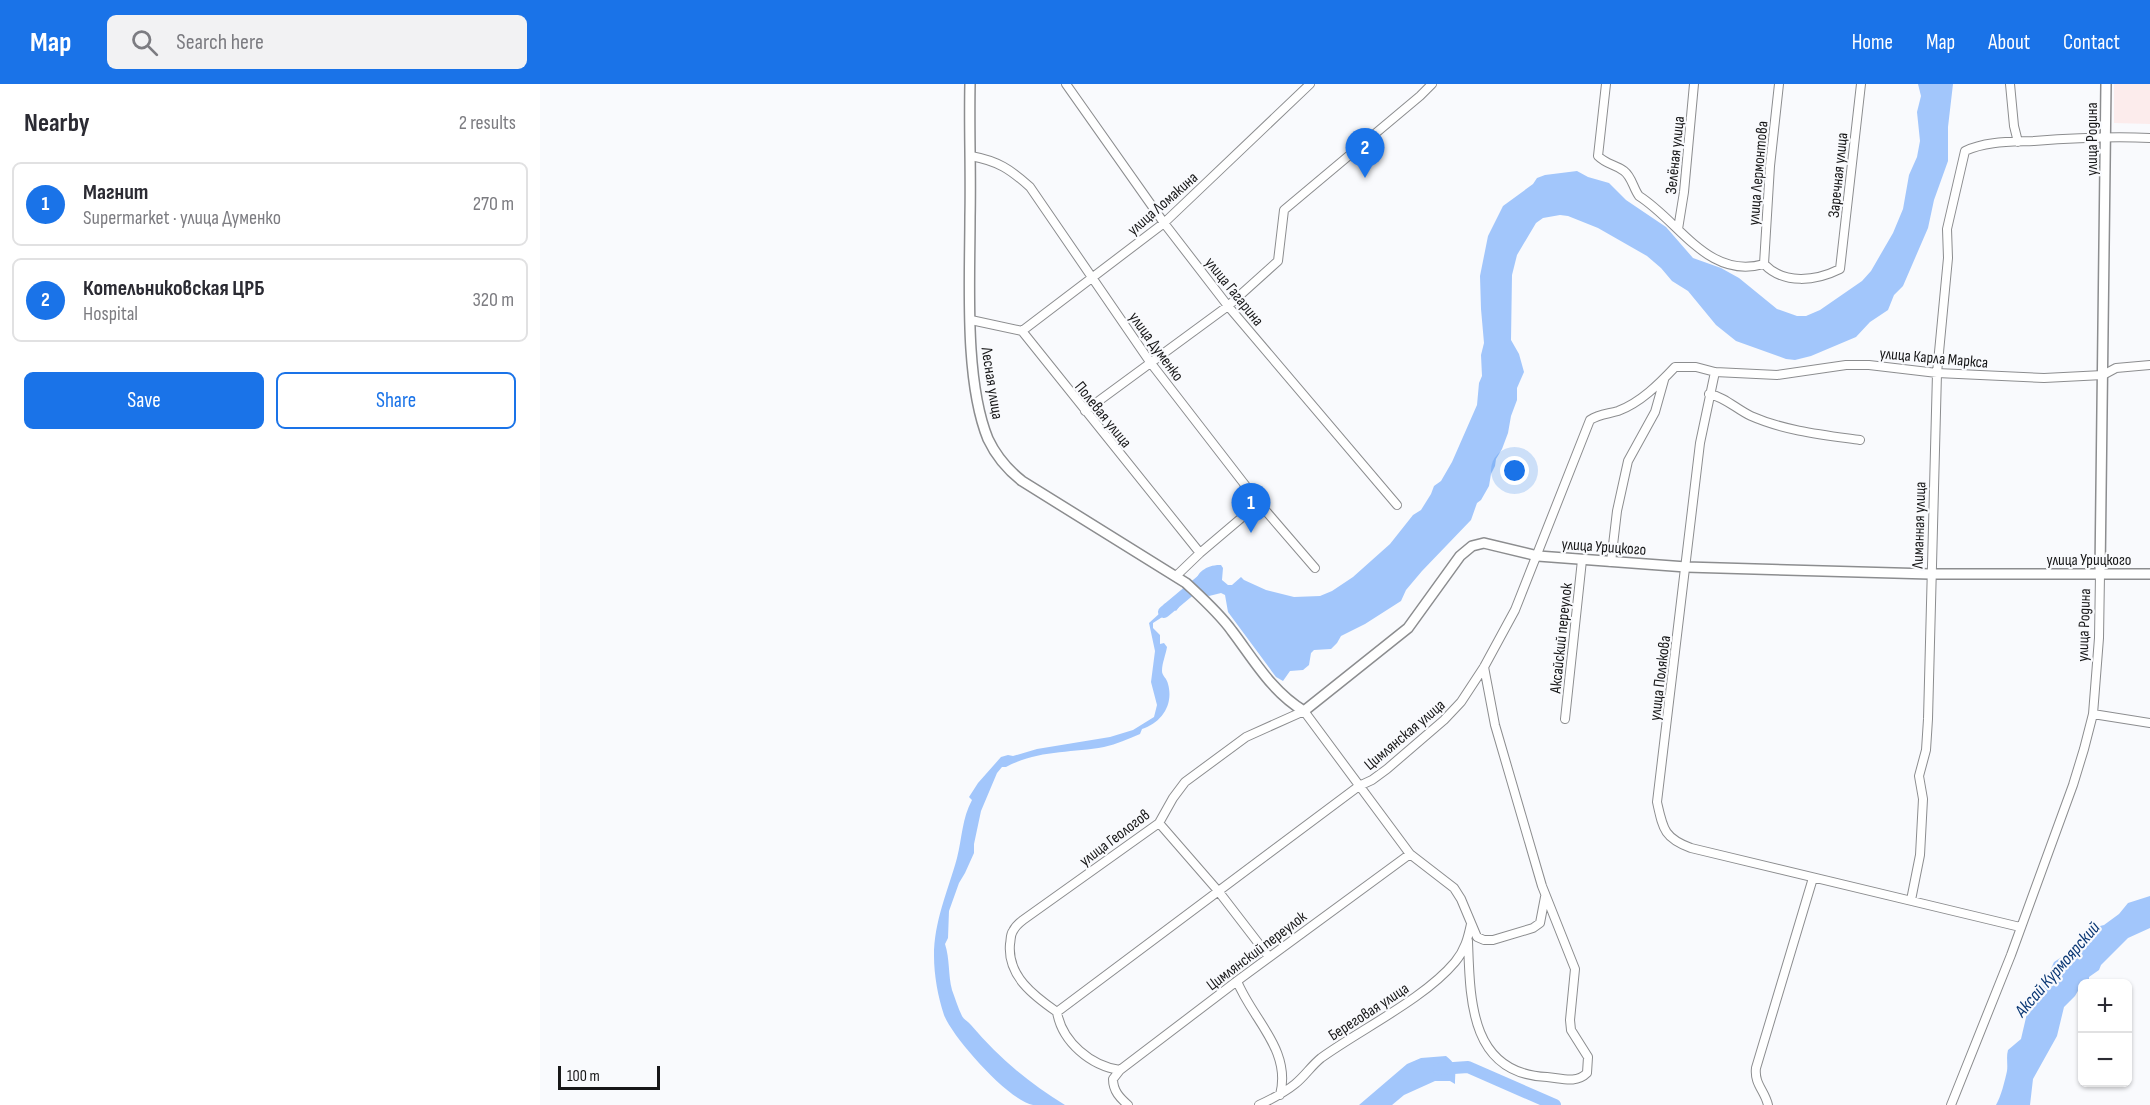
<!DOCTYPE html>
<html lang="en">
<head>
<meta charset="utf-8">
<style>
	body { margin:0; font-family:"Sofia Sans Condensed",sans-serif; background:#f2f2f3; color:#2b2b33 }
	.controls { position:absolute; right:18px; bottom:18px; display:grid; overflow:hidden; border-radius:9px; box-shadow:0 2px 4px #0004 }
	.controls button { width:54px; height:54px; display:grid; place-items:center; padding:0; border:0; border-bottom:2px solid #e1e1e2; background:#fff; color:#2b2b33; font:30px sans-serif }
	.scale { position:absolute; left:18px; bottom:15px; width:102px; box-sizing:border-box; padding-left:6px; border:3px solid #171718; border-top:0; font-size:16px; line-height:21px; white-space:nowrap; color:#171718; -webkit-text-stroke:4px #f9fafd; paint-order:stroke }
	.you { position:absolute; left:975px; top:387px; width:21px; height:21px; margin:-15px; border:4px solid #fff; border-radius:50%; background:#1a73e8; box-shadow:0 0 0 9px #1a73e833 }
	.badge { display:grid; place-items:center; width:39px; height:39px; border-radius:50%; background:#1a73e8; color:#fff; font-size:20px; font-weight:700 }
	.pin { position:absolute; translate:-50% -50px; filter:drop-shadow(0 2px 3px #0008) }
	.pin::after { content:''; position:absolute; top:32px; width:21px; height:18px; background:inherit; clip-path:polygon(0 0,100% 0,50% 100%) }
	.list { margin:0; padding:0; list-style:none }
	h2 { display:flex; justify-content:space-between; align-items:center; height:78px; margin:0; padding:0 24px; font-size:26px }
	h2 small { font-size:20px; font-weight:400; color:#7c7c81 }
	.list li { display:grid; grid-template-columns:39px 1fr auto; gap:18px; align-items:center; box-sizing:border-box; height:84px; margin:0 12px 12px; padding:0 12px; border:2px solid #e1e1e2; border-radius:9px }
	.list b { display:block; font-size:22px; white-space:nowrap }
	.list p { margin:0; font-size:20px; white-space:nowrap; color:#7c7c81 }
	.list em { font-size:20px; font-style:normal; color:#7c7c81 }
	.actions { display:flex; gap:12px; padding:18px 24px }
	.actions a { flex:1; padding:14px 0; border:2px solid #1a73e8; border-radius:9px; text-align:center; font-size:21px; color:#1a73e8 }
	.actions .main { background:#1a73e8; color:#fff }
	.icon { flex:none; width:33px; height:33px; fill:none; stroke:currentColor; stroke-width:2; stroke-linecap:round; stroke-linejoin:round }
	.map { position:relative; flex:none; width:1610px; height:1021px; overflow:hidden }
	header { display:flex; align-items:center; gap:36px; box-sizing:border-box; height:84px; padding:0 30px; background:#1a73e8; color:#fff }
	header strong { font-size:28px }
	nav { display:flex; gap:33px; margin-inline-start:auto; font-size:21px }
	.search { width:420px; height:54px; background:#f2f2f3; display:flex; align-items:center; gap:15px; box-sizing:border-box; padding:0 21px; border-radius:9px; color:#7c7c81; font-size:22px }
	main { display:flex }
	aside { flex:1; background:#fff }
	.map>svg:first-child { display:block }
</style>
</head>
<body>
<header>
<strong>Map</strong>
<div class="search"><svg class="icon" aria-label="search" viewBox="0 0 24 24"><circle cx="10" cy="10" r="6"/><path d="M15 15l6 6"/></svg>Search here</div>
<nav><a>Home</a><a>Map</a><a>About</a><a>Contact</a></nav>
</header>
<main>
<aside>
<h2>Nearby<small>2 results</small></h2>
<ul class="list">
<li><span class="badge">1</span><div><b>Магнит</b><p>Supermarket · улица Думенко</p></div><em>270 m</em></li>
<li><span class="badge">2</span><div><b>Котельниковская ЦРБ</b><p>Hospital</p></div><em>320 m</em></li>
</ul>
<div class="actions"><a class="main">Save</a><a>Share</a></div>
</aside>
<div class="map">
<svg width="1610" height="1021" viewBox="0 0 1610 1021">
	<rect width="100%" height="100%" fill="#f9fafd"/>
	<path fill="#fcecec" d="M1574 0H1610V40L1574 39Z"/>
	<path fill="#a2c6fb" d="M1378 0H1413L1408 43V77L1394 116 1388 144 1363 202 1354 211 1348 226 1330 238 1316 253 1271 272 1255 276 1246 275 1196 257 1176 241 1148 207 1132 197 1121 184 1107 172 1058 144 1028 132 1020 131 1003 134 996 139 977 171 972 191 971 256 979 270 984 288 977 304V316L971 332 968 349 962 365 956 375 955 382 951 390 949 402 941 416 937 419 931 436 882 487 866 506 861 517 825 540 801 552 797 559 791 565 774 566 771 569 769 581 763 586 750 587 743 597 736 593 688 528 685 511 681 509 669 512C645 503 658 480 681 481L683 484 682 496 688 501H692L701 493 704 496 726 506 754 513 780 512 792 507 813 493 850 460 873 431 881 426 891 410 894 402 901 397 912 378 937 321 939 299 942 292 941 271 944 259 941 225 940 192 948 152 963 122 993 100 997 94 1005 91 1037 87 1048 93 1069 99 1086 116 1126 143 1153 174 1181 184 1199 194 1237 225 1257 232H1266L1280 226 1322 197 1331 187 1353 149 1363 125 1369 91 1377 73 1380 57 1377 28 1381 12Z
		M631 515 638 518 639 523 636 527 632 524 627 530 613 539V544L620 551V560L624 559 627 563C626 570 622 579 622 587 622 592 627 594 628 600 634 621 621 639 602 645L600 650C588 655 577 660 564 663 531 669 497 666 466 683H462L457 689 441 727 434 760V769L425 789 419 799 409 827 408 854 405 860C410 875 408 891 412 906 415 914 418 924 422 932 424 936 428 937 431 941 459 974 489 999 525 1021 515 1021 503 1021 493 1021 469 1017 413 954 404 931 398 913 394 891 394 872 394 837 408 807 417 774 422 755 422 734 432 716L429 713 438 699 461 673 468 671 473 672 497 665 570 653 593 646 614 633 617 621 611 598 615 567 609 539 620 529 624 520 629 518Z
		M1610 812V844L1588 854 1561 881 1559 886 1549 893V897L1542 900 1535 912 1524 923 1517 952 1493 995 1490 1021H1456C1461 1013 1465 996 1467 987 1468 980 1466 973 1468 966L1481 955 1488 925 1504 894 1510 887 1514 878 1537 863 1552 844 1564 841 1579 830 1588 819Z
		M906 972C918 981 915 986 915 1000L910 997H895L864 1011 852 1021H819L867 980 881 974Z"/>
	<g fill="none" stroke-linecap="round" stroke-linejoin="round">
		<path stroke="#a2c6fb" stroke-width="12" d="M624 528 661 497
			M899 985 928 983 1015 1021"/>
		<g stroke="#8c8d8f" stroke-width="10">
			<path id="minor" d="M526 0 624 139 688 222 857 421
				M1066 0 1058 72C1067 81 1075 80 1084 87 1092 93 1093 104 1099 112 1140 138 1168 196 1224 180 1244 201 1276 197 1300 185L1321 0
				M1470 0 1474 42 1478 58
				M431 72C458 77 470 85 490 103L610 278 719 419 775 484
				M1138 145 1144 108 1154 0
				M1224 180 1230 82 1239 0
				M431 236 482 247 660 469
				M482 247 624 139 770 0
				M1175 288 1160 359 1117 718C1123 745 1124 754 1151 764L1480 843
				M1169 310C1185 313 1196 325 1211 332 1245 347 1284 351 1320 356
				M545 327 688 222 738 177 744 126 880 12 892 0
				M1071 478 1077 427 1088 377 1115 328 1124 296
				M636 492 660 469 719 419
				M1553 630 1610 639
				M1025 635 1042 476
				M619 739 679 808 729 873
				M1371 816 1380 771 1383 715 1379 692 1386 666 1388 635 1397 289 1408 174 1407 145 1425 67C1446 57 1471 58 1494 57 1533 54 1571 52 1610 54
				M928 857C930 916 930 990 1007 993 1021 994 1036 1000 1047 989L1048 973 1031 946 1030 936 1035 885 1002 802 955 641 944 583
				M697 897C712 935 752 966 740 1011
				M517 928 819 702 832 696 847 685 904 636 921 618 944 583 975 526 1050 336C1059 330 1068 330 1078 327 1100 319 1119 300 1135 283H1156L1175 288 1237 291 1306 281H1329L1397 289 1504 294 1563 291 1576 284 1610 281
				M580 986C551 982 522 958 517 928 494 912 467 892 470 860 471 856 470 851 473 847 475 843 479 839 483 836L619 739 633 714 645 698 706 653 764 627 870 770 914 804 921 815 937 853 944 856H953L993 844 1000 839 1005 813
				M588 1021C580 1014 573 1007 573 995L580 986 697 897 870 770
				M719 1021C732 1015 744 1009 755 1000 765 992 771 982 781 974 821 945 884 915 915 878 925 866 928 854 931 840
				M1228 1021C1225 1007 1214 1000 1216 984L1273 794
				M1411 1021 1471 871 1533 701 1544 665 1553 630 1559 554 1560 490"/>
		</g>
		<g stroke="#8c8d8f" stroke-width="12">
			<path id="tertiary" d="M430 0C429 44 431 88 430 133 430 197 424 296 448 355 456 372 468 386 482 397L646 499C662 514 679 529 692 547 714 576 732 608 764 627L868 544 920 472 932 462 944 459 998 472 1146 483 1390 490H1610
				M1560 490 1566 0"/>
		</g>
		<use href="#minor" stroke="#fff" stroke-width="8"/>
		<use href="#tertiary" stroke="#fff" stroke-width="9"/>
	</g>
	<g text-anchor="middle" stroke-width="4.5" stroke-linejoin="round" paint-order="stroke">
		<g font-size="16" fill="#171718" stroke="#f9fafd">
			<text transform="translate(1551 55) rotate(-90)" y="6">улица Родина</text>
			<text transform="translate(1134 71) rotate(-84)" y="6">Зелёная улица</text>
			<text transform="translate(1217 89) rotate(-85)" y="6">улица Лермонтова</text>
			<text transform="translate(1297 91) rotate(-84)" y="6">Заречная улица</text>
			<text transform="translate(622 119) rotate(-41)" y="6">улица Ломакина</text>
			<text transform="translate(695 207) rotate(51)" y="6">улица Гагарина</text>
			<text transform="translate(617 262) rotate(54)" y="6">улица Думенко</text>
			<text transform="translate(1394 273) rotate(5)" y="6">улица Карла Маркса</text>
			<text transform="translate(453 299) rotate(81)" y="6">Лесная улица</text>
			<text transform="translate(564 330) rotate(51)" y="6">Полевая улица</text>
			<text transform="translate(1378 441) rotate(-88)" y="6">Лиманная улица</text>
			<text transform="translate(1064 462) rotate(4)" y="6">улица Урицкого</text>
			<text x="1549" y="481">улица Урицкого</text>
			<text transform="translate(1543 541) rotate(-88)" y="6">улица Родина</text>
			<text transform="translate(1020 554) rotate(-84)" y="6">Аксайский переулок</text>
			<text transform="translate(1119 594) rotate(-83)" y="6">улица Полякова</text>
			<text transform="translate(864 650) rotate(-40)" y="6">Цимлянская улица</text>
			<text transform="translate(574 753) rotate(-37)" y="6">улица Геологов</text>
			<text transform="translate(716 866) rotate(-37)" y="6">Цимлянский переулок</text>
			<text transform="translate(828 927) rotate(-33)" y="6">Береговая улица</text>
		</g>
		<g font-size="18" font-style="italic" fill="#0b3875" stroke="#f9fafd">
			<text transform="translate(1517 885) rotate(-49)" y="6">Аксай Курмоярский</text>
		</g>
	</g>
</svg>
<div class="controls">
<button>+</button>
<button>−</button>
</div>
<div class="scale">100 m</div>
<div class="you"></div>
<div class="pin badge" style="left:711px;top:449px">1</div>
<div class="pin badge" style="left:825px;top:94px">2</div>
</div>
</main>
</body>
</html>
